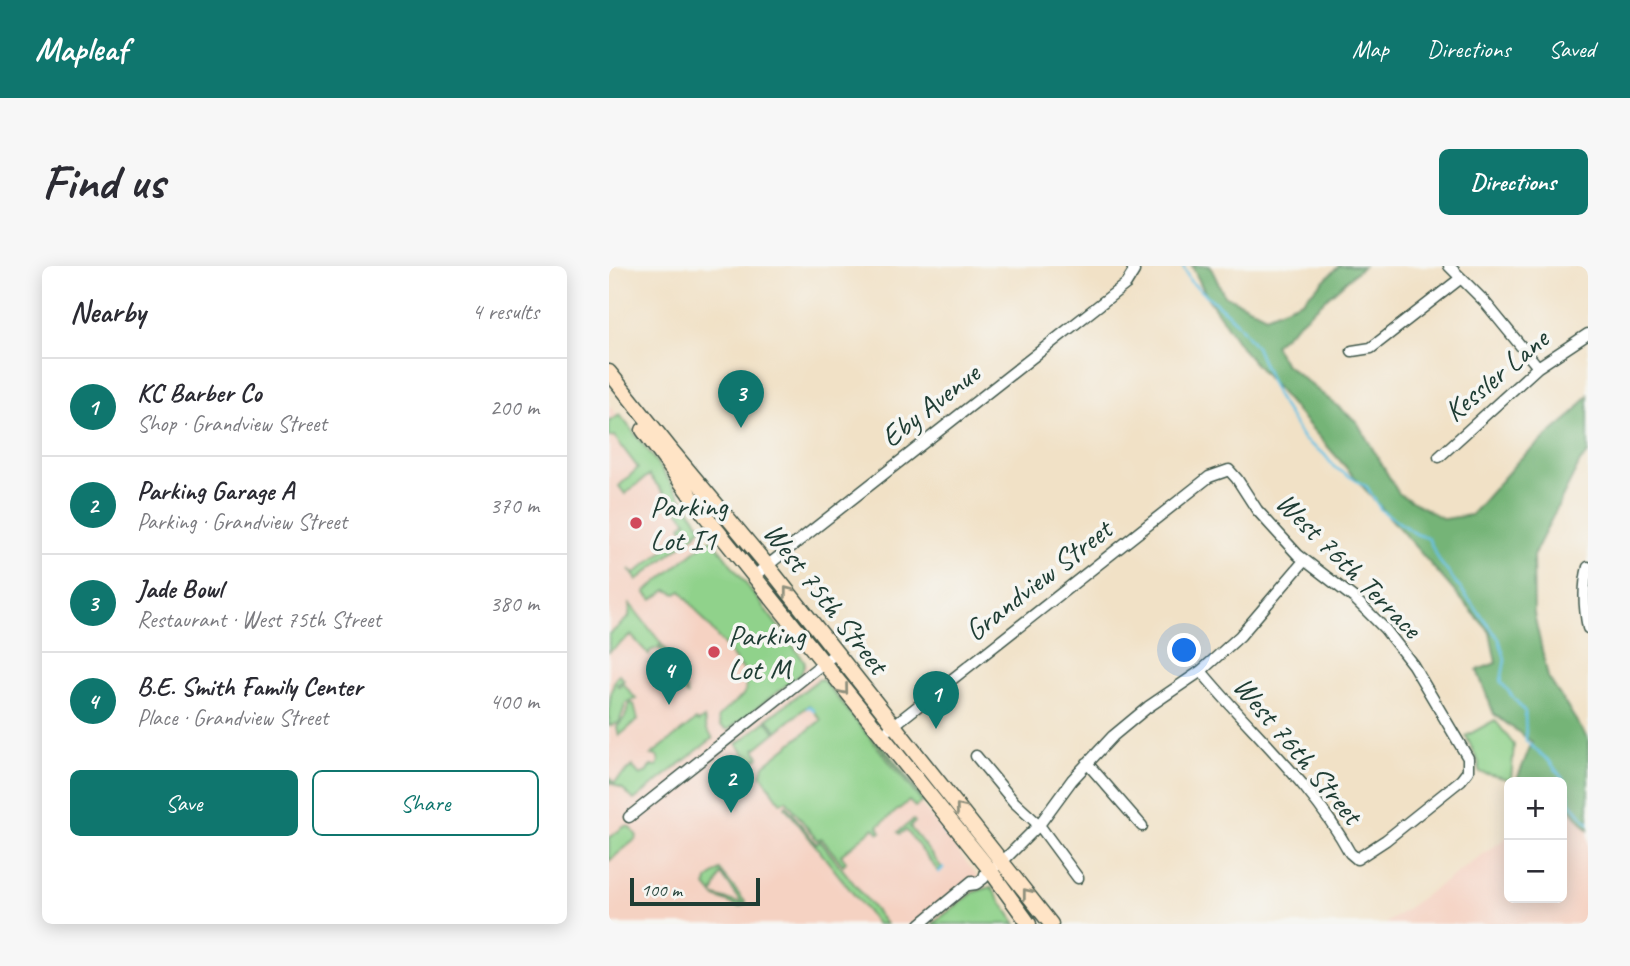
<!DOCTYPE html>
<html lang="en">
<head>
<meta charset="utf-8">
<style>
	body { margin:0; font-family:Caveat,sans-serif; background:#f7f7f7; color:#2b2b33 }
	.controls { position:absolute; right:21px; bottom:21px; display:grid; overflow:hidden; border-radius:10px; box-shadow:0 4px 18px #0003 }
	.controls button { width:63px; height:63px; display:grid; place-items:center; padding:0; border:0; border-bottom:2px solid #e1e1e2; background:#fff; color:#2b2b33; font:35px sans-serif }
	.scale { position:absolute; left:21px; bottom:18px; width:130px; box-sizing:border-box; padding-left:7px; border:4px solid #1f3d34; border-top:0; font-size:19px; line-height:24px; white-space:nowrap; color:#1f3d34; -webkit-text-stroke:5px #f6f6f2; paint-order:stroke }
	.you { position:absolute; left:576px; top:385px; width:24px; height:24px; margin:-18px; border:5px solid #fff; border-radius:50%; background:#1a73e8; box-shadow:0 0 0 10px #1a73e833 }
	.badge { display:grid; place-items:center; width:46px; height:46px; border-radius:50%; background:#0f766e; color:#fff; font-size:23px; font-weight:700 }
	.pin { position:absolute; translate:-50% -58px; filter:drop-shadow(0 2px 4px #0008) }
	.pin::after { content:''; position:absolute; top:37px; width:24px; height:21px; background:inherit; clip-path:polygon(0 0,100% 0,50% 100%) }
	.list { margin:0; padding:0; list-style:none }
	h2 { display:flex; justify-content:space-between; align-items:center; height:91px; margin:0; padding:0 28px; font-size:30px }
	h2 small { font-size:23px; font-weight:400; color:#7c7c81 }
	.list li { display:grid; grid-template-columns:46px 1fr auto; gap:21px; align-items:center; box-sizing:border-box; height:98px; padding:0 28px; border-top:2px solid #e1e1e2 }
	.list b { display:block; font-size:26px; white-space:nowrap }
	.list p { margin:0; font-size:23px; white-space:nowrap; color:#7c7c81 }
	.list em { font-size:23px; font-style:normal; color:#7c7c81 }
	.actions { display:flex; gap:14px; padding:21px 28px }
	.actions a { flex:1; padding:16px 0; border:2px solid #0f766e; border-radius:10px; text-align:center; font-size:24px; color:#0f766e }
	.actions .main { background:#0f766e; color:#fff }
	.map { position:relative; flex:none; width:979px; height:658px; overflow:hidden; border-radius:10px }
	header { display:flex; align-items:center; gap:42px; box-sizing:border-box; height:98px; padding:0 35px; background:#0f766e; color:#fff }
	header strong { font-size:33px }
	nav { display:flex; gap:38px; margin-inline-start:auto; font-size:24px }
	.intro { display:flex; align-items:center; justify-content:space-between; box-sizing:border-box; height:168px; padding:0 42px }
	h1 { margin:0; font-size:49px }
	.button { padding:18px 32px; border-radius:10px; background:#0f766e; color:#fff; font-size:24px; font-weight:700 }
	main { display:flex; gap:42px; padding:0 42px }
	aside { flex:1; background:#fff; border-radius:10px; box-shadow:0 4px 18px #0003 }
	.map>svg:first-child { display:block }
</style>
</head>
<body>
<header>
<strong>Mapleaf</strong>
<nav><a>Map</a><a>Directions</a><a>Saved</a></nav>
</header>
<div class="intro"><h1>Find us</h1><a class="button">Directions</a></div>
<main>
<aside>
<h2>Nearby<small>4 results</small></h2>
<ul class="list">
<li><span class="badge">1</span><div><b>KC Barber Co</b><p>Shop · Grandview Street</p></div><em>200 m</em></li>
<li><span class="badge">2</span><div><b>Parking Garage A</b><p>Parking · Grandview Street</p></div><em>370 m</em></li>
<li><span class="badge">3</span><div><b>Jade Bowl</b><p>Restaurant · West 75th Street</p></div><em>380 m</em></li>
<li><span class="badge">4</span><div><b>B.E. Smith Family Center</b><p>Place · Grandview Street</p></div><em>400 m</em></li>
</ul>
<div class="actions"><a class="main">Save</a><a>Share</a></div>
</aside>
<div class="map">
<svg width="979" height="658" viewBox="0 0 979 658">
	<rect width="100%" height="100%" fill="#f6f6f2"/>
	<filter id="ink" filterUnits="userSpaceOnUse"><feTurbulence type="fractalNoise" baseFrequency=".0143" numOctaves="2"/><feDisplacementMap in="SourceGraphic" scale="14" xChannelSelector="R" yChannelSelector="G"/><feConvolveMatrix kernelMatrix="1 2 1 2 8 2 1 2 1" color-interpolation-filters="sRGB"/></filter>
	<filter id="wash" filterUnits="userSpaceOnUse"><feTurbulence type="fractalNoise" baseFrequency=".00686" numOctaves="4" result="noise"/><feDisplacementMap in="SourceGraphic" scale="28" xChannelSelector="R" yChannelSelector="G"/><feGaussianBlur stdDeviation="1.57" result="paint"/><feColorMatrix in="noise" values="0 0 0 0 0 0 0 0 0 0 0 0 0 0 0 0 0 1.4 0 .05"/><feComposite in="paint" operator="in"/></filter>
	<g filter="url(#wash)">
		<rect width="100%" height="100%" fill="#f1e1c6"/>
		<path fill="#f5d2c2" d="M0 139 17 159 100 278 211 415 219 420 406 658H0Z
			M979 515V658H776L900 570V632H953V533Z"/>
		<path fill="#90d28b" stroke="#588860" stroke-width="2" fill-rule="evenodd" d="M11 149 40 186 93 261 88 267 28 314 20 303 25 308 77 267 72 260 78 255 40 209 16 228 10 220 29 202 5 170 0 171V155Z
			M103 273 196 396 192 408 119 464 112 460 109 452C117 439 142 432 136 416L140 411 72 325 67 328 58 324 43 334 36 326 98 275Z
			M21 338 52 377 49 382 41 385 40 389 22 369 0 386V369L20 351Z
			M53 379 68 397 79 430 51 398H48L57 392 56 386 50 383Z
			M10 408 15 414 8 419 10 421 14 417 27 433 17 437 10 457 0 460C0 445 0 419 10 408Z
			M213 413 313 536 306 541 300 535 269 560 272 566 270 567 265 562 232 589 237 596 234 599 212 572 208 574 177 534 172 537 152 509 155 499 212 454 200 439 168 465 158 453 209 414Z
			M223 416 365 595 368 601 221 418Z
			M21 437 25 438 29 454 10 470 8 461 16 451Z
			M95 452 98 464 104 472 25 534 14 523 0 516V511L5 517 23 500 31 509 38 506 41 500H48L50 495 48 490 42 489 87 454 89 456Z
			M886 454 905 479 902 514 870 506V497L857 470Z
			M157 455 167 466 146 483 150 491 145 495H141L128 478Z
			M177 539 207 578 211 575 277 658H268L176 541Z
			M304 554 306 556 301 561 333 602 329 605 297 564 291 568 289 566Z
			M16 560 21 561 28 570 27 573 0 595V572Z
			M111 604 137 637 130 641 106 631 97 620 98 614ZM112 608 133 637V638L106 630 104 628Z
			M382 621 407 658H323L365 626Z"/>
		<path fill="#74b477" stroke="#4a7856" stroke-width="2" d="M583 0H601L615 29 657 50 693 35 730 0H754L665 79 675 97 748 156 790 228 835 253 862 249 910 194 962 150 979 129V187L971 196 924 290 925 348 939 411 979 473V564L953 532V516H907L923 476 885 448 868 404 887 397 881 366 635 85 598 31Z"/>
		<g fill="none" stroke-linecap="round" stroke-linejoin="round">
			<path stroke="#67c2e5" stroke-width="2.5" d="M574 0 581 15 627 55 647 81 668 130 695 174 715 188 725 201 758 221 772 244 807 268 819 272 831 296 890 373 896 393 892 416 916 446 917 475 941 496 957 517 961 536 979 557
				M198 442 200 440 205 445
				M334 565 338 570
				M330 606 334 602"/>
		</g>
	</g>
	<g filter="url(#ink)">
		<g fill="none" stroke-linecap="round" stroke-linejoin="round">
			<g stroke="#3e564a" stroke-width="13">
				<path id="minor" d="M840 0 875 35 929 101
					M743 85 762 82 852 12
					M830 191 929 101 979 68
					M620 204 628 213 648 244 689 289 745 332 776 363 804 399 859 492V505L852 514 777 574 748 593
					M979 301C974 320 975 342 979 362
					M145 310 517 18 525 5 523 0
					M592 405C642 466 703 517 741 587L748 593
					M280 463 600 211 620 204
					M367 490 405 536 430 559 469 612
					M478 497 533 560
					M20 551 227 387
					M360 619 367 618 375 612 376 608 394 595 430 559 463 514 504 470 539 441 592 405 631 370 695 295
					M311 658 363 615"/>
			</g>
			<g stroke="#3e564a" stroke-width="17">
				<path id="secondary" d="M0 106 63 185 158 299 442 658
					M34 164 95 248 381 604 420 658"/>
			</g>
			<use href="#minor" stroke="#fff" stroke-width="10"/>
			<use href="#secondary" stroke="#ffe4c6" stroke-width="14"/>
		</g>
		<defs><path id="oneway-chevron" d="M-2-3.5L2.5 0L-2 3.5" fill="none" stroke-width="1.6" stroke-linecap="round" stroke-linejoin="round" transform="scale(1.75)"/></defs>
		<g stroke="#8f907d">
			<use href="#oneway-chevron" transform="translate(179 325) rotate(-128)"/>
			<use href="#oneway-chevron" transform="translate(235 424) rotate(51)"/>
			<use href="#oneway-chevron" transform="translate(351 542) rotate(-129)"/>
			<use href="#oneway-chevron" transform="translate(418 627) rotate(-128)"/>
		</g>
	</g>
	<g fill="#d1495b" stroke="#f6f6f2" stroke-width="2.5">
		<circle cx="27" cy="257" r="7"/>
		<circle cx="105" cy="386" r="7"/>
	</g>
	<g text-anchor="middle" stroke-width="7" stroke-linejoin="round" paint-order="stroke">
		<g font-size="30" fill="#1f3d34" stroke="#f6f6f2">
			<text transform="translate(887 109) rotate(-40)" y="10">Kessler Lane</text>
			<text transform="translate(321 139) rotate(-38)" y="10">Eby Avenue</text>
			<text transform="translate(740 299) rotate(45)" y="10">West 76th Terrace</text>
			<text transform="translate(429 314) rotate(-38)" y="10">Grandview Street</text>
			<text transform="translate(217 332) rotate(52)" y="10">West 75th Street</text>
			<text transform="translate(689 484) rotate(50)" y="10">West 76th Street</text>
		</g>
		<g font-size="30" fill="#1f3d34" stroke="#f6f6f2" text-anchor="start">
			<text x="41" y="250">Parking<tspan x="41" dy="34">Lot I1</tspan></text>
			<text x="119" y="379">Parking<tspan x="119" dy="34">Lot M</tspan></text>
		</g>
	</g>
</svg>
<div class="controls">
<button>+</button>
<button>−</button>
</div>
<div class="scale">100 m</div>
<div class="you"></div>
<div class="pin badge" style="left:327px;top:463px">1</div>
<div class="pin badge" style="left:122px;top:547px">2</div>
<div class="pin badge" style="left:132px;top:162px">3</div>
<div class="pin badge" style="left:60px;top:439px">4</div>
</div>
</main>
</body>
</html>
